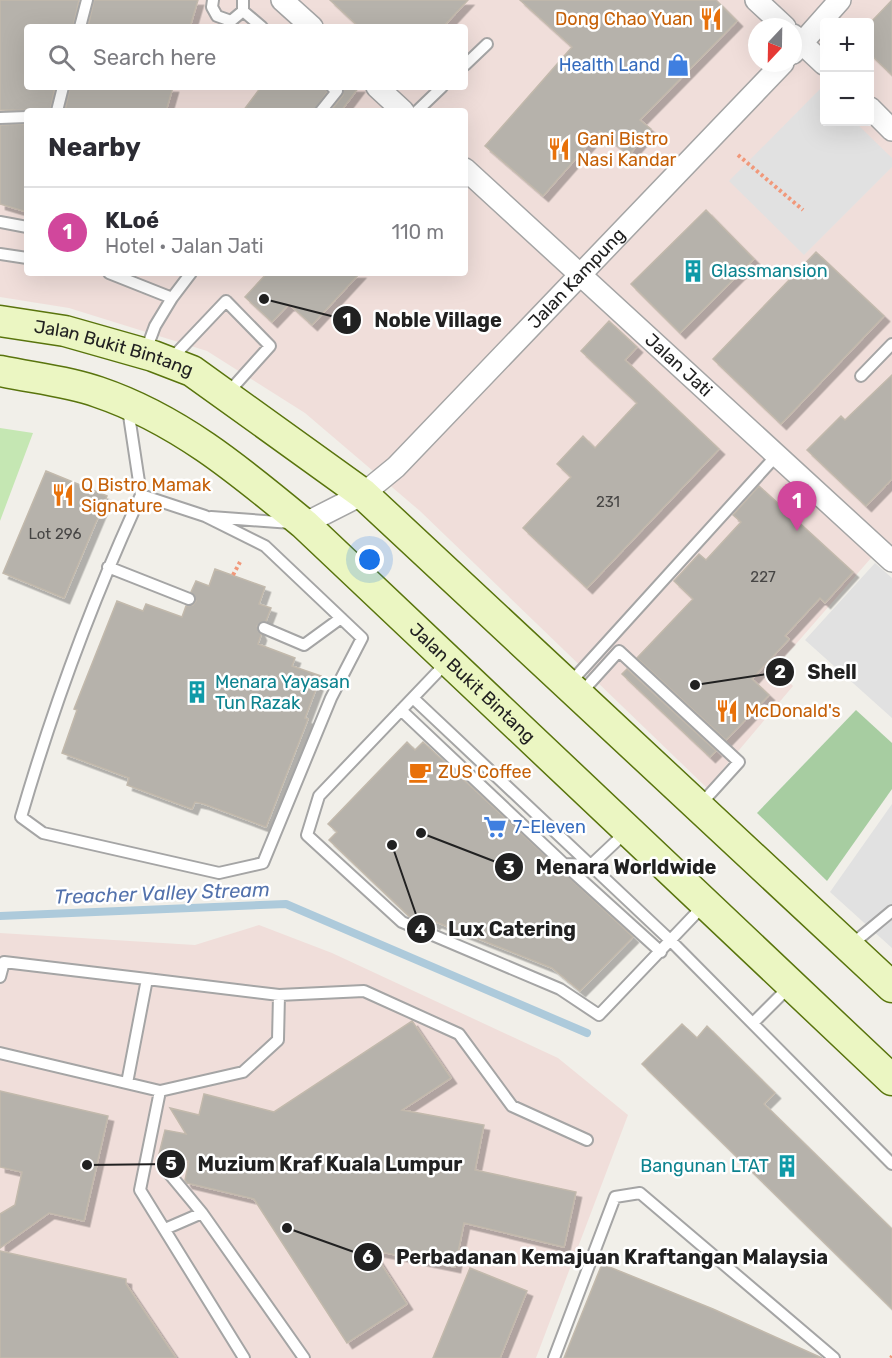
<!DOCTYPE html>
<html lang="en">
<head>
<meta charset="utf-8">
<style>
	body { margin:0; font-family:Rubik,sans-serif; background:#f2f2f3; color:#2b2b33 }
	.controls { position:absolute; right:18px; top:18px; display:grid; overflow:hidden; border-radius:6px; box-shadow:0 6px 24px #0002 }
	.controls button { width:54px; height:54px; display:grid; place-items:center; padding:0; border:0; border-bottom:2px solid #e1e1e2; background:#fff; color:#2b2b33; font:30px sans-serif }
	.compass { position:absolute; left:748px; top:18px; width:54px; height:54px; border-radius:50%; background:#fff; box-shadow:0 6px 24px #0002; rotate:202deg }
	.you { position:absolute; left:370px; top:560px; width:21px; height:21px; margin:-15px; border:4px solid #fff; border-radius:50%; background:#1a73e8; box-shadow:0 0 0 9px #1a73e833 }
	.badge { display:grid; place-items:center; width:39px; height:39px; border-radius:50%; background:#c52a0e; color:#fff; font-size:20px; font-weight:700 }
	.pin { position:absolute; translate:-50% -50px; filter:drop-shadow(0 2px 3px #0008) }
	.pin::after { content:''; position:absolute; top:32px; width:21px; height:18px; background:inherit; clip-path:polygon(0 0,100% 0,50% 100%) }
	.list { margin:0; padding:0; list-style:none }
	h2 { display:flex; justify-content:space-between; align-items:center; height:78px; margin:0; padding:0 24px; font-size:26px }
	h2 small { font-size:20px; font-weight:400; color:#7c7c81 }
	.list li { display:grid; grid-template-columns:39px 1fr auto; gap:18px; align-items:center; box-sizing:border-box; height:90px; padding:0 24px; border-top:2px solid #e1e1e2 }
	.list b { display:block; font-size:22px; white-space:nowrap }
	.list p { margin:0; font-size:20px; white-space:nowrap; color:#7c7c81 }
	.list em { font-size:20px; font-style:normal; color:#7c7c81 }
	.icon { flex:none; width:33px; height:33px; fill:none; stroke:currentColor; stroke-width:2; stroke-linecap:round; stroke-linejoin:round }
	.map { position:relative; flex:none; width:892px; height:1358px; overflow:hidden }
	.search { position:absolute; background:#fff; box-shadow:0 6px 24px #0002; left:24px; top:24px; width:444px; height:66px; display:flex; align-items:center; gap:15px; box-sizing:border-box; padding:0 21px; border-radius:6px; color:#7c7c81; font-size:22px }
	.panel { position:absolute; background:#fff; box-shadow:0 6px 24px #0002; left:24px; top:108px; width:444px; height:168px; border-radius:6px }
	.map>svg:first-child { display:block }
</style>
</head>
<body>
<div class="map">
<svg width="892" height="1358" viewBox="0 0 892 1358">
	<defs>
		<filter id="shadow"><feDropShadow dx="5.5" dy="5.5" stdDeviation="0" flood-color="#0004"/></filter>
	</defs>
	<rect width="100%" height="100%" fill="#f1efe9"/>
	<path fill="#f0deda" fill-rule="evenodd" d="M0 0H892V548L885 542 775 668 793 686 707 788 420 511 305 413 207 351 69 308 0 297ZM824 22H870V122H824ZM27 27H465V87H27ZM757 27H793V63H757ZM27 111H465V273H27Z
		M259 925 332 953 558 1058 628 1115 536 1358H0V933L195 945Z"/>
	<path fill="#c5e7b3" d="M0 428 33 433 0 521Z"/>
	<path fill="#a7cda1" d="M856 710 892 743V789L827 881 757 813Z"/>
	<path fill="#e1e1e1" d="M821 88 824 91V122H855L892 158V167L804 255 729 181Z
		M875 563 892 578V718L805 640Z
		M892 804V948L830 892Z"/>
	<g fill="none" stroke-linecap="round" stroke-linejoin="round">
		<path stroke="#adcadb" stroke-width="8" d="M0 916 286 904 587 1033"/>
	</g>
	<path fill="#b6b2ab" stroke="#c2b9ac" stroke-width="1.5" filter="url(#shadow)" d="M0 0H79L73 27H27V87H55L50 111 0 110Z
		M94 0H198L190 27H88Z
		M330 0H468L443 27H359Z
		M520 0H716L737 21 640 120 651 129 629 155 600 131 543 196 485 146 572 47Z
		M892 0V75L870 54V23Z
		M70 87H173L166 111H65Z
		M261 87H325L327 92 314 111H243Z
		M343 87H359L341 111H331L343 95Z
		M27 124V212L0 204V125Z
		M706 210 754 259 680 333 631 284Z
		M816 252 884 316 781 424 713 359Z
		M267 273H360L312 325 289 304 272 322 245 297Z
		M609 321 637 347 625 360 719 449 587 588 523 528 571 477 557 464 583 436 595 448 637 403 581 351Z
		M892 375V479L866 506 807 450 841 416 845 420Z
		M46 471 107 496 64 598 3 573Z
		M759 486 853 572 825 603 820 598 785 636 789 639 752 679 769 695 726 740 637 658 693 599 674 581 699 554 706 560 741 522 733 515Z
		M215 569 265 587 259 604 271 608 266 621 257 626 261 635 258 644 295 658 292 666 321 676 305 718 308 719 266 827 204 804 195 802 192 809 127 785 129 778 62 753 77 710 74 709 117 601 143 611 146 604 182 617 186 606 193 605 196 601 191 592 196 581 209 586Z
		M627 669 716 751 710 757 622 674Z
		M407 742 415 750 423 742 633 937 580 991 552 968 436 922 434 924 426 918 422 922 411 918 329 840 337 832 328 824Z
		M412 1021 451 1078 402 1110 484 1125 475 1170 576 1192 564 1247 464 1223 455 1267 372 1250 407 1304 347 1343 254 1199 187 1183 185 1180 189 1161 159 1154 165 1130 186 1134 170 1108 199 1115 204 1094 274 1112Z
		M682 1024 697 1038 707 1026 775 1093 764 1104 892 1229V1309L642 1064Z
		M0 1091 108 1116 84 1221 49 1213 0 1248V1214L15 1205 22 1172 0 1167Z
		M0 1251 126 1279V1284L176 1358H0Z
		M602 1264 713 1309 822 1358H564Z
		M470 1268 527 1291 500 1358H433Z"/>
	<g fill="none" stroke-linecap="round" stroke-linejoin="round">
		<g stroke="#a5a5a5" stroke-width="14">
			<path id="lane" d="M213 0 212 7 217 16 231 21 243 11V0
				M243 11 262 27
				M80 27 87 0
				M465 65 487 44
				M57 111 63 87
				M321 111 337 91 332 87
				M417 111 442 87
				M0 118 27 117
				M0 222 27 227
				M0 254 27 258
				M109 273 172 298 155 326 145 353
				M172 298 191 273
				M171 359 226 301 270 346 226 395
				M861 376 892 344
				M128 409 141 495
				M141 495 205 516 265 546 362 638 331 698 263 863 219 873 43 833 21 817C53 707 93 599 141 495Z
				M211 517 291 523
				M108 567 189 599
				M264 628 304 645 341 618
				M448 661 319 796 307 835 402 922 560 989 599 1015 703 906
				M570 683 776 456
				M581 693 619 651 739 762 700 805
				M413 698 671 941 892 1164
				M401 710 564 864 591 865 626 832
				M564 864 661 952
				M851 945 892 911
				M0 977 4 962 147 979 127 1083
				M147 979 279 995 364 991 459 1034 512 1106 587 1140
				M753 1023 791 985
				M0 1053 160 1091 243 1072 278 1040 279 995
				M160 1091 140 1190 244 1358
				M168 1162V1172L202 1213 304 1358
				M165 1229 202 1213
				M554 1358 615 1197 640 1193 834 1358"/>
		</g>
		<g stroke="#a5a5a5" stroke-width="24">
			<g id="street">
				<path d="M282 0 312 27"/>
				<path d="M756 0 785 27"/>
				<path d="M793 35 824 64"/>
				<path d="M793 53 840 0"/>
				<path d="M377 87 403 111"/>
				<path d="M870 108 892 130"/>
				<path id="s1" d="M465 169 892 561"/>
				<path id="s2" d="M304 524 363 494 396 467 783 63"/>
			</g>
		</g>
		<g stroke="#59740d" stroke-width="33">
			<g id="secondary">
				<path id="s3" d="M0 321 65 331 153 356 192 371 363 494 892 987"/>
				<path id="s4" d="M0 371C33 378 67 381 98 392 178 419 240 471 304 524L892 1080"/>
			</g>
		</g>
		<path stroke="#f1987a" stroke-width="4" stroke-dasharray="3 3" stroke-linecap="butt" d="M738 155 803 210
			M233 575 240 562
			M891 1358 892 1356"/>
		<use href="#lane" stroke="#fff" stroke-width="10"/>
		<use href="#street" stroke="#fff" stroke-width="21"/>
		<use href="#secondary" stroke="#ebf6c2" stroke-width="30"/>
	</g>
	<defs>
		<g id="restaurant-bare" transform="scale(1.8)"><path d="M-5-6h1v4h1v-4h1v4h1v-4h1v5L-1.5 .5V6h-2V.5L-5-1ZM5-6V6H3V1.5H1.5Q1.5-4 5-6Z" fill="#e8710a" stroke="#fff" stroke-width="2.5" paint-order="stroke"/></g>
		<g id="shop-bare" transform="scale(1.8)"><path d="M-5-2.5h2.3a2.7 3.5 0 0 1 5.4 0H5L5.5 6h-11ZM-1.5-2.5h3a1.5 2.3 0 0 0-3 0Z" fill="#3f7fe0" stroke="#fff" stroke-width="2.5" paint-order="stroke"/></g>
		<g id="building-bare" transform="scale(1.8)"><path d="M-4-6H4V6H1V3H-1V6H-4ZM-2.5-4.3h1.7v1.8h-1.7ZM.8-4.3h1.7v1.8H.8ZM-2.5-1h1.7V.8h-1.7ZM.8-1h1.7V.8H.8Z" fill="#0f9aa8" stroke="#fff" stroke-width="2.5" paint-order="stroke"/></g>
		<g id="cafe-bare" transform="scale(1.8)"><path d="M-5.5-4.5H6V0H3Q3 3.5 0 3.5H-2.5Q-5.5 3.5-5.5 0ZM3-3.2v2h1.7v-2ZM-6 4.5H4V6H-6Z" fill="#e8710a" stroke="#fff" stroke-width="2.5" paint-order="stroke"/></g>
		<g id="supermarket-bare" transform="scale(1.8)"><path d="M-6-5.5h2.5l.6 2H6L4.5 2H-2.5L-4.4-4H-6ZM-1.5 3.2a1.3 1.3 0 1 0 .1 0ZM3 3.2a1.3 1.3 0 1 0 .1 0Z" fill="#3f7fe0" stroke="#fff" stroke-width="2.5" paint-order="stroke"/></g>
	</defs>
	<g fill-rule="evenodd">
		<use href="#restaurant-bare" x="711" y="19"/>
		<use href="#shop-bare" x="678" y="65"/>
		<use href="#restaurant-bare" x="559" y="149"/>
		<use href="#building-bare" x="693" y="271"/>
		<use href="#restaurant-bare" x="63" y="495"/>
		<use href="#building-bare" x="197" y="692"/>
		<use href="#restaurant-bare" x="727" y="711"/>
		<use href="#cafe-bare" x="420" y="772"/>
		<use href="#supermarket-bare" x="495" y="827"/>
		<use href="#building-bare" x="787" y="1166"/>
	</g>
	<g text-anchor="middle" stroke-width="5" stroke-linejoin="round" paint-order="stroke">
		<g font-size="15" fill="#464544">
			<text x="608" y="507">231</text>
			<text x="55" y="539">Lot 296</text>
			<text x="763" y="582">227</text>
		</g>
		<g font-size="18" fill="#c56008" stroke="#fff" text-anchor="start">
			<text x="693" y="25" text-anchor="end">Dong Chao Yuan</text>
			<text x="577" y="145">Gani Bistro<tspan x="577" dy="21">Nasi Kandar</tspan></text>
			<text x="81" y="491">Q Bistro Mamak<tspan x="81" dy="21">Signature</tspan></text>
			<text x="745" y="717">McDonald's</text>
			<text x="438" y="778">ZUS Coffee</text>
		</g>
		<g font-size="18" fill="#366cbe" stroke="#fff" text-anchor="end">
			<text x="660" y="71">Health Land</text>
			<text x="513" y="833" text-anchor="start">7-Eleven</text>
		</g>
		<g font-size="18" fill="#0d838f" stroke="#fff" text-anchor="start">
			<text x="711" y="277">Glassmansion</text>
			<text x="215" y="688">Menara Yayasan<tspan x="215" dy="21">Tun Razak</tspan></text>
			<text x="769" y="1172" text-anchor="end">Bangunan LTAT</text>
		</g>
		<g font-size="18" fill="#212121" stroke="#fff">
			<text dy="6" stroke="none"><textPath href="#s2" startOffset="370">Jalan Kampung</textPath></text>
			<text dy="6" stroke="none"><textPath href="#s3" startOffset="117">Jalan Bukit Bintang</textPath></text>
			<text dy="6" stroke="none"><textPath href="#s1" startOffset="290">Jalan Jati</textPath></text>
			<text dy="6" stroke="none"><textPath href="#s4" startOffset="578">Jalan Bukit Bintang</textPath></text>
		</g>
		<g font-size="20" font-style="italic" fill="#5372ac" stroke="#fff">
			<text transform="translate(162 893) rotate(-2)" y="7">Treacher Valley Stream</text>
		</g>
	</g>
	<path fill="none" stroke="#212121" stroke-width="2" d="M264 299L347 320M695 685L780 672M421 833L509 867M392 845L421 929M87 1165L171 1164M287 1228L368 1257"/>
	<g fill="#212121" stroke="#fff" stroke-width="2">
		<circle cx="264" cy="299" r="6"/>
		<circle cx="695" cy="685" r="6"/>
		<circle cx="421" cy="833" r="6"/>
		<circle cx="392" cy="845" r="6"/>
		<circle cx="87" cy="1165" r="6"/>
		<circle cx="287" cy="1228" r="6"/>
		<circle cx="347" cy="320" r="15"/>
		<circle cx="780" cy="672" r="15"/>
		<circle cx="509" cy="867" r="15"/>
		<circle cx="421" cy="929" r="15"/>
		<circle cx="171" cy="1164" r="15"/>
		<circle cx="368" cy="1257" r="15"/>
	</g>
	<g font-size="18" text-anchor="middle" font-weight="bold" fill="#fff">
		<text x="347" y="326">1</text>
		<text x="780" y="678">2</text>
		<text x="509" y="874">3</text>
		<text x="421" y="936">4</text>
		<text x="171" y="1170">5</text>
		<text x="368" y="1263">6</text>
	</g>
	<g font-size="20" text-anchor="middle" font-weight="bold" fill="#212121" stroke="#fff" stroke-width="5" stroke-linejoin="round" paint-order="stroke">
		<text x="438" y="327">Noble Village</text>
		<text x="832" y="679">Shell</text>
		<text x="626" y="874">Menara Worldwide</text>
		<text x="512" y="936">Lux Catering</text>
		<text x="330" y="1171">Muzium Kraf Kuala Lumpur</text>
		<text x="612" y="1264">Perbadanan Kemajuan Kraftangan Malaysia</text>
	</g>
</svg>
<div class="controls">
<button>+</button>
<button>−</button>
</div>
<svg class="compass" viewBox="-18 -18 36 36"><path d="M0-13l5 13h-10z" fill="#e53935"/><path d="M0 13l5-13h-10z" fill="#7c7c81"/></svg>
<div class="you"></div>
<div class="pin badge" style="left:797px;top:531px;background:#d1479c">1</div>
<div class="search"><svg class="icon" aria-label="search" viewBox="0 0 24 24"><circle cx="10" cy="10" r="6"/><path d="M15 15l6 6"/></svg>Search here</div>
<section class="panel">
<h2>Nearby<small></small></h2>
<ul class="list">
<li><span class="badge" style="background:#d1479c">1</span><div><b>KLoé</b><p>Hotel · Jalan Jati</p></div><em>110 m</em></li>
</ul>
</section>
</div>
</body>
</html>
